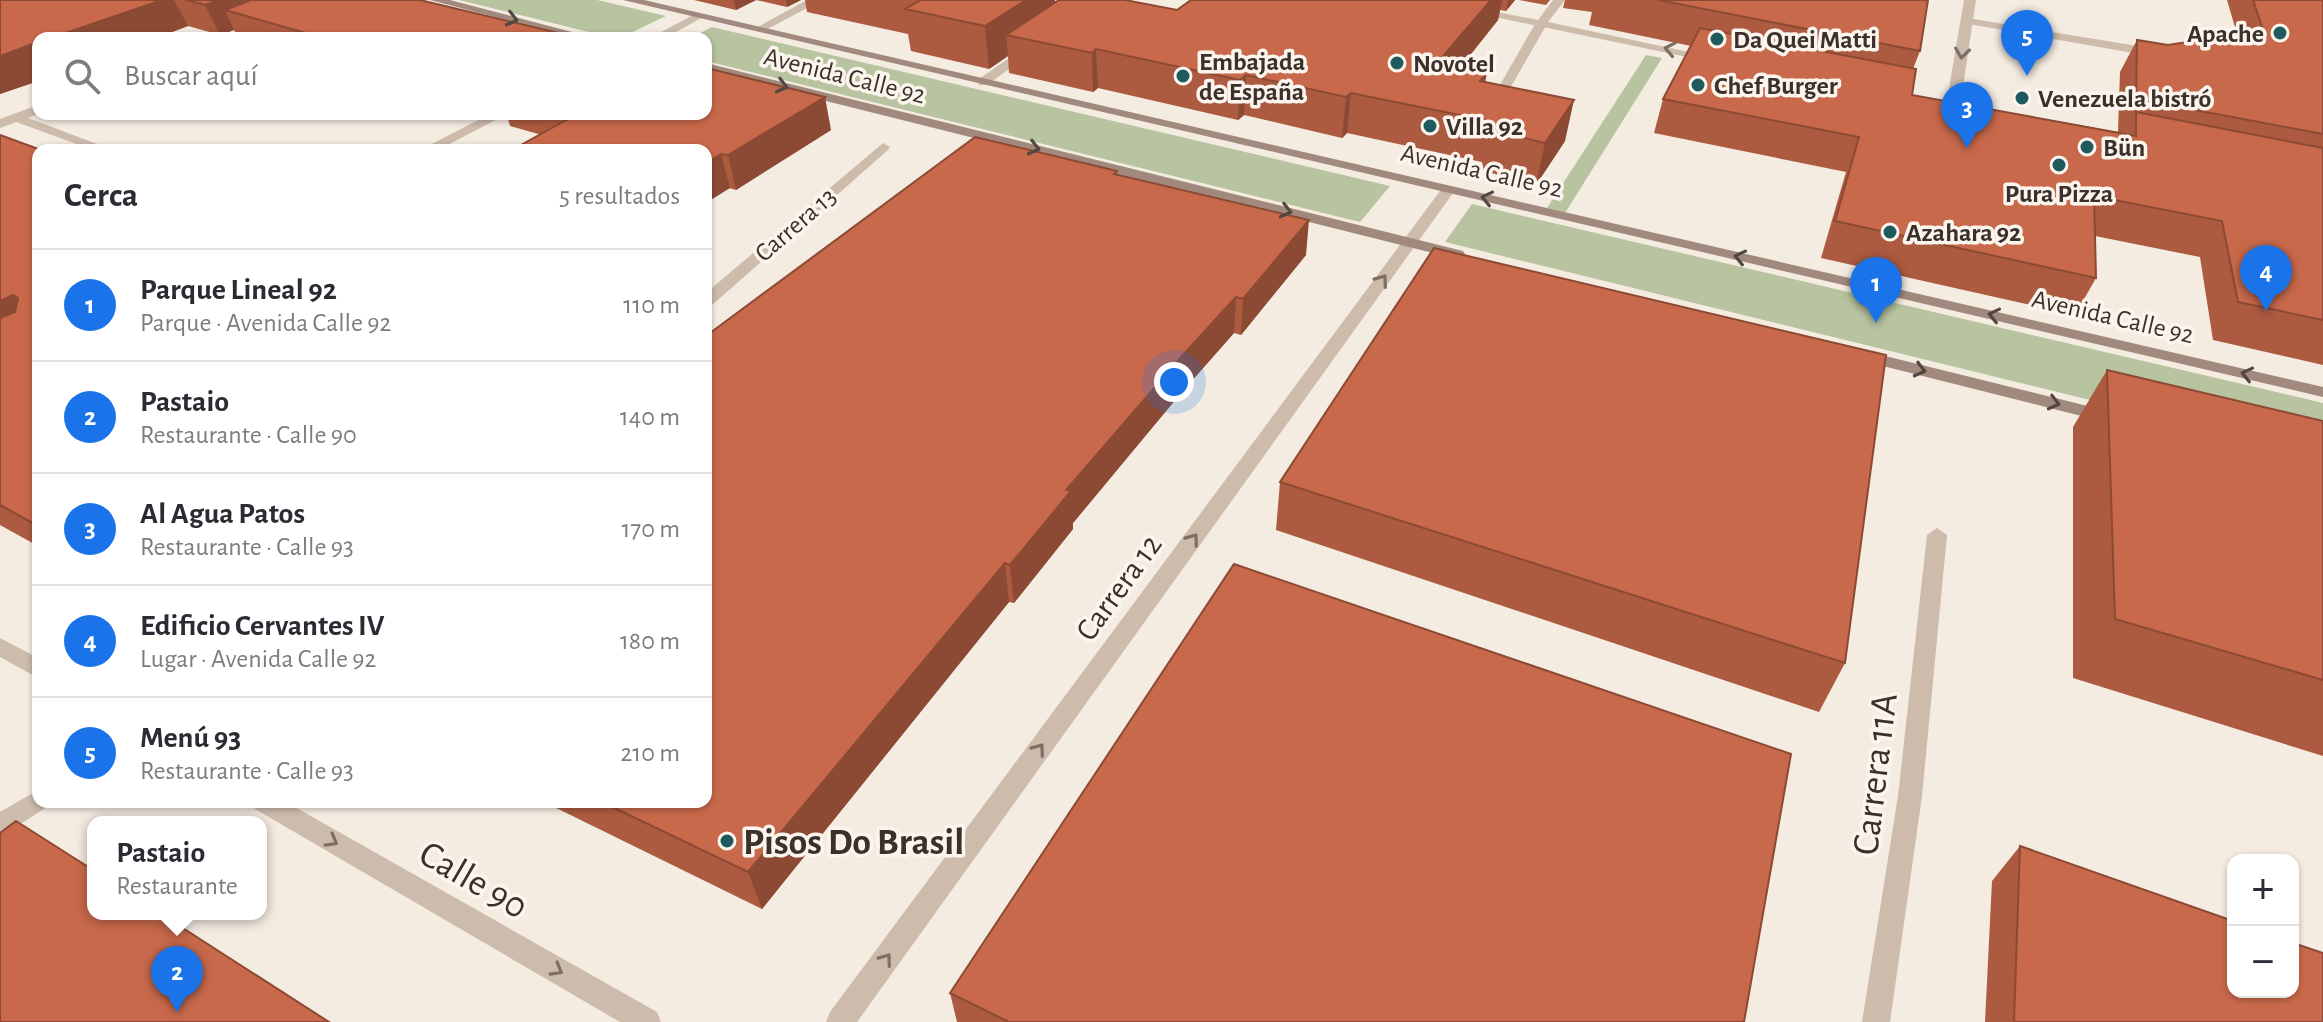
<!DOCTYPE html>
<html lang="es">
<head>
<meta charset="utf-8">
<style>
	body { margin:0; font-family:"Alegreya Sans",sans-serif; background:#f7f7f7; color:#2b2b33 }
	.controls { position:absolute; right:24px; bottom:24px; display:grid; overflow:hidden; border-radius:16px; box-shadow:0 2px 6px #0004 }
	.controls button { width:72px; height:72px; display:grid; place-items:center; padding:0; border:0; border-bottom:2px solid #e1e1e2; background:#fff; color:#2b2b33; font:40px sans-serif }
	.you { position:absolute; left:1174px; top:382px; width:28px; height:28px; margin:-20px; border:6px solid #fff; border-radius:50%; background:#1a73e8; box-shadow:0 0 0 12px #1a73e833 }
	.badge { display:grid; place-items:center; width:52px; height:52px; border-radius:50%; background:#1a73e8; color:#fff; font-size:26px; font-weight:700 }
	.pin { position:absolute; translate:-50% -66px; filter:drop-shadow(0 2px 4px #0008) }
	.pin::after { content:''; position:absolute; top:42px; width:28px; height:24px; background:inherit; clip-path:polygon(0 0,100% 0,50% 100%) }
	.popup { position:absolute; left:87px; top:816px; width:180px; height:104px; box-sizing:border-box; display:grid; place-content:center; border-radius:16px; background:#fff; filter:drop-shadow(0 2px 6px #0005); font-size:26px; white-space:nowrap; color:#7c7c81 }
	.popup b { font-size:30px; color:#2b2b33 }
	.popup::after { content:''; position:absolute; left:50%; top:100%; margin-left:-16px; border:16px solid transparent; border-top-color:#fff }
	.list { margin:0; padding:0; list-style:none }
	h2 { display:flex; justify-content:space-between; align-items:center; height:104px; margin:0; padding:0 32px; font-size:34px }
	h2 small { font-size:26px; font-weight:400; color:#7c7c81 }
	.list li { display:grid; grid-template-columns:52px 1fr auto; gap:24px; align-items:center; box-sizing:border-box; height:112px; padding:0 32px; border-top:2px solid #e1e1e2 }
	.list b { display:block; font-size:30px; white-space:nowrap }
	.list p { margin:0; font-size:26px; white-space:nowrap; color:#7c7c81 }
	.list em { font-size:26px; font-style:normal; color:#7c7c81 }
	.icon { flex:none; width:44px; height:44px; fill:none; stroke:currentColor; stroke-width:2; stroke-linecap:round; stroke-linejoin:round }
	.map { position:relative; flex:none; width:2323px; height:1022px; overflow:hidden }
	.search { position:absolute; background:#fff; box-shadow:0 2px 6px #0004; left:32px; top:32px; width:680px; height:88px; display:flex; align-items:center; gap:20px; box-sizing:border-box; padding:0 28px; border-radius:16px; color:#7c7c81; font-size:30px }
	.panel { position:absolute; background:#fff; box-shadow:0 2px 6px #0004; left:32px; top:144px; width:680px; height:664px; border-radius:16px }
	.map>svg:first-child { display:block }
</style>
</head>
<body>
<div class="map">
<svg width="2323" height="1022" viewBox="0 0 2323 1022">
	<rect width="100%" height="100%" fill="#f4ebe1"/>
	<path fill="#b8c4a0" d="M459 0H597L666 16 620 38H613Z
		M712 27 1390 186 1360 222 706 61V38H690Z
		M1646 55 1662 58 1565 213 1547 208Z
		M1472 204 2323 403V457L1445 242Z"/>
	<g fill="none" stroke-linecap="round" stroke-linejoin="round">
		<path fill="#cdbbac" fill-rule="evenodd" d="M1967 18 2156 49 2162 53 2156 57 1963 23V19Z
			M1541 21 1547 24 1509 90 1498 93 1497 90 1535 24Z"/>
		<path fill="#cdbbac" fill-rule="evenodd" d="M807 0H822L762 32 752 30Z
			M1413 0H1436L1538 20 1553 0H1565L1548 22 1717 58 1711 62Z
			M1964 0H1976L1960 106 1953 110 1946 106Z
			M695 14 705 16 665 38H650Z
			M260 22 266 25 264 27 238 38H221Z
			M1025 47 1035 50 987 85H979V79Z
			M38 105V114L28 118 113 150H93L16 122 0 128V119Z
			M490 114H507L438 150H420Z
			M883 143 890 147 888 150 712 305 706 307V293Z
			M1448 186 1455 190 1453 193 857 1022H826L830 1012 1443 187Z
			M1937 528 1947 535 1922 796 1890 1022H1862L1898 796 1927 535Z
			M38 790V802H49L47 807 0 837V812Z"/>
		<path fill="#cdbbac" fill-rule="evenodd" d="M0 638 38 658V678L0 657Z
			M252 802H286L657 1012 661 1022H620L255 809Z"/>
		<path fill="#a18a7d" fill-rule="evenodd" d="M430 0H450L595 38H575Z
			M623 0H644L2323 387V397Z
			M706 63 1463 251 1465 254 1457 259 706 71Z
			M1861 350 2116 413 2118 417 2109 423 1855 359 1852 355Z"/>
	</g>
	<path fill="#ac5a40" d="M0 0H420L579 38H238L234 30 220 35 188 26 156 38H38V81L0 94Z
		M694 0H801L787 7 756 0 736 10Z
		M805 0H1055V2L1177 10 1191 0H1515L1506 11 1500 10 1498 20 1461 67 1485 82 1565 141 1536 185 1484 171 1482 162 1347 133 1342 138 1244 115 1238 120 1098 88 1093 92 1009 73 1008 56 989 69 911 51 908 34 807 12Z
		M1519 0H1550L1546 5Z
		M1565 0H1928L1920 51 1913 69 1912 95 2118 132 2120 72 2137 40 2168 45 2237 34 2227 0H2323V365L2213 340 2200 257 2095 236 2096 278 2075 315 1821 258 1846 172 1654 133 1663 99 1691 46 1589 25 1592 12 1563 8Z
		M503 114H706L831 130 736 190 510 126 508 119 505 118Z
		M0 135 38 150V546L0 525Z
		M1117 171V175L1306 255 1241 335 1234 333 1181 393 1073 523V529L1014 603 1009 602 762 909 544 802H706Z
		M2107 370 2323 421V756L2073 678V427Z
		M1280 482 1845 663 1819 712 1276 530Z
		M2020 846 2323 1022H1985L1992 881Z
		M950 993 1744 1022H957Z"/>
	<path fill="#8c4a34" d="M162 0H174L188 26 156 38H51Z
		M218 0H291L225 10 234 30 220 35 205 5Z
		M734 0H756L736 10Z
		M786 0H801L787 7Z
		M1026 0H1055L1056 23 1006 35 1008 56 989 69 985 26Z
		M1491 0H1502L1498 20 1432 102 1438 62Z
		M1508 0H1515L1506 11Z
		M38 42V81L0 94V56Z
		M1096 49 1098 88 1093 92 1092 53Z
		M1487 72 1480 112V81Z
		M1246 75 1244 115 1238 120 1240 80Z
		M1351 93 1347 133 1342 138 1346 97Z
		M825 97 831 130 736 190 728 155Z
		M1574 100 1565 141 1536 185 1545 143Z
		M721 154 730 188 706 203V163Z
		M1309 220 1306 255 1241 335 1243 299Z
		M13 295 37 329 0 345V301Z
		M1236 297 1234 333 1181 393 1073 523V529L1014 603 1010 565 1066 490 1182 356Z
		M1005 563 1009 602 762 909 748 872Z"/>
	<path fill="#c8694b" stroke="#8c4a34" stroke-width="2" d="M0 0H162L51 38H38V42L0 56Z
		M186 0H218L205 5Z
		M251 0H420L579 38H323L225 10Z
		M921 0H1026L985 26 905 9Z
		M1059 0H1125L1177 10 1191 0H1491L1438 62 1487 72 1480 81 1574 100 1545 143 1491 130 1490 121 1351 93 1346 97 1246 75 1240 80 1096 49 1092 53 1006 35Z
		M1658 0H1928L1920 51Z
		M2253 0H2323V134L2136 99 2137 40 2168 45 2263 30Z
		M1700 28 1916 69 1912 95 2136 136V112L2323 148V320L2238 302 2222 221 2094 196 2096 278 1835 221 1859 137 1663 99Z
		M706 68 825 97 728 155 721 154 706 163V150H512L577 114H575H706Z
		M0 135 41 150H38V526L0 505V318L15 312 18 298 13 295 0 301Z
		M975 137 1117 171 1114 174 1309 220 1243 299 1236 297 1182 356 1066 490 1071 491 1010 565 1005 563 748 872 602 802H706V336Z
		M397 145 416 150H386Z
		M1434 248 1886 355 1845 663 1280 482Z
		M2107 370 2323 421V680L2115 619Z
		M1234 564 1791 754 1744 1022H1009L950 993Z
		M16 821 93 870V914H161L329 1022H0V833Z
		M2020 846 2233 921V992H2293V943L2323 953V1022H2014Z"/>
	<defs><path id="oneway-chevron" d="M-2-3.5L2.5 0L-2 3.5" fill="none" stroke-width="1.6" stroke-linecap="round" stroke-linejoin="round" transform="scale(2)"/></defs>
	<g stroke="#544640">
		<use href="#oneway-chevron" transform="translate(512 19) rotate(14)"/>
		<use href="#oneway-chevron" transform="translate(782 86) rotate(14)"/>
		<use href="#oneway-chevron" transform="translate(1034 148) rotate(14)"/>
		<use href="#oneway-chevron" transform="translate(1487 198) rotate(-167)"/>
		<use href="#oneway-chevron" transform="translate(1286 211) rotate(14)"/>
		<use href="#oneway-chevron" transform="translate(1740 257) rotate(-167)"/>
		<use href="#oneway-chevron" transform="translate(1994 315) rotate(-167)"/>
		<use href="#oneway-chevron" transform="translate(1920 370) rotate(14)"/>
		<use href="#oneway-chevron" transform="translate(2247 374) rotate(-167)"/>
		<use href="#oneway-chevron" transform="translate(2054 403) rotate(14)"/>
	</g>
	<g stroke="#7d6f65">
		<use href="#oneway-chevron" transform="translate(1670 49) rotate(-169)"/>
		<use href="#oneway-chevron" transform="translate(1962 53) rotate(98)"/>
		<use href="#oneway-chevron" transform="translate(1382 280) rotate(-54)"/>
		<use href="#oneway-chevron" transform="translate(1193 539) rotate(-54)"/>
		<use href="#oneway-chevron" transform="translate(1039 749) rotate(-54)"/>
		<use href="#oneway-chevron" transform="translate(332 841) rotate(30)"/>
		<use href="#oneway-chevron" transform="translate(886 959) rotate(-54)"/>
		<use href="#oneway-chevron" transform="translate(557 970) rotate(30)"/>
	</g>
	<g fill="#1f5a5e" stroke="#fbf5ee" stroke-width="3">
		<circle cx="2280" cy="33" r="8"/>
		<circle cx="1717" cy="39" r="8"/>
		<circle cx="1397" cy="63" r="8"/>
		<circle cx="1183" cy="76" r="8"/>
		<circle cx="1698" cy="85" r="8"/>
		<circle cx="2022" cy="98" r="8"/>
		<circle cx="1430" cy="126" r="8"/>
		<circle cx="2087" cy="147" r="8"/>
		<circle cx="2059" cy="165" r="8"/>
		<circle cx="1890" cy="232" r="8"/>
		<circle cx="727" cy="841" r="8"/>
	</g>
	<g text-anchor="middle" stroke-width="7" stroke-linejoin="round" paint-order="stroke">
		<g font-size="26" font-weight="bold" fill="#3b302b" stroke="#fbf5ee" text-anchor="start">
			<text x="2264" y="42" text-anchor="end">Apache</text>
			<text x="1733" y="48">Da Quei Matti</text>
			<text x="1199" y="70">Embajada<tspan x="1199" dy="30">de España</tspan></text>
			<text x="1413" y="72">Novotel</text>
			<text x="1714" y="94">Chef Burger</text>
			<text x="2038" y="107">Venezuela bistró</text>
			<text x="1446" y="135">Villa 92</text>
			<text x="2103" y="156">Bün</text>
			<text x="2059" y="202" text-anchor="middle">Pura Pizza</text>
			<text x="1906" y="241">Azahara 92</text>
		</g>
		<g font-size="26" fill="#3b302b" stroke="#fbf5ee">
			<text transform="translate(845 75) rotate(14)" y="9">Avenida Calle 92</text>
			<text transform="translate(1482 170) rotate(13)" y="9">Avenida Calle 92</text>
			<text transform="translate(795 224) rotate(-41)" y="9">Carrera 13</text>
			<text transform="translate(2113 316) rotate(13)" y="9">Avenida Calle 92</text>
		</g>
		<g font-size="32" fill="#3b302b" stroke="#fbf5ee">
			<text transform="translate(1118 587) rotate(-54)" y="11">Carrera 12</text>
		</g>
		<g font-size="38" fill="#3b302b" stroke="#fbf5ee">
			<text transform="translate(1874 774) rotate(-83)" y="13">Carrera 11A</text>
			<text transform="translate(474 879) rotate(30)" y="13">Calle 90</text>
		</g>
		<g font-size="38" font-weight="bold" fill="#3b302b" stroke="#fbf5ee" text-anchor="start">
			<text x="743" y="854">Pisos Do Brasil</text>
		</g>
	</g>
</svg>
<div class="controls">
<button>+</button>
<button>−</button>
</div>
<div class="you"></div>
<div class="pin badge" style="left:1876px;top:323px">1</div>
<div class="pin badge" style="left:177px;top:1012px">2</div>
<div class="popup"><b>Pastaio</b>Restaurante</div>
<div class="pin badge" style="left:1967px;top:148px">3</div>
<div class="pin badge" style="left:2266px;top:311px">4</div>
<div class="pin badge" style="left:2027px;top:76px">5</div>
<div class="search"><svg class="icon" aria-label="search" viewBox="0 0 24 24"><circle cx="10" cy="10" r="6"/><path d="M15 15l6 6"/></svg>Buscar aquí</div>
<section class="panel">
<h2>Cerca<small>5 resultados</small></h2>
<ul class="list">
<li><span class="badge">1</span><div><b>Parque Lineal 92</b><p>Parque · Avenida Calle 92</p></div><em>110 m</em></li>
<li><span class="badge">2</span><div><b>Pastaio</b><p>Restaurante · Calle 90</p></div><em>140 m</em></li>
<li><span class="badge">3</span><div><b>Al Agua Patos</b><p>Restaurante · Calle 93</p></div><em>170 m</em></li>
<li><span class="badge">4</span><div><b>Edificio Cervantes IV</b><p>Lugar · Avenida Calle 92</p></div><em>180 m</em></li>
<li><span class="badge">5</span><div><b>Menú 93</b><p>Restaurante · Calle 93</p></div><em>210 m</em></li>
</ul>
</section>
</div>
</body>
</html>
